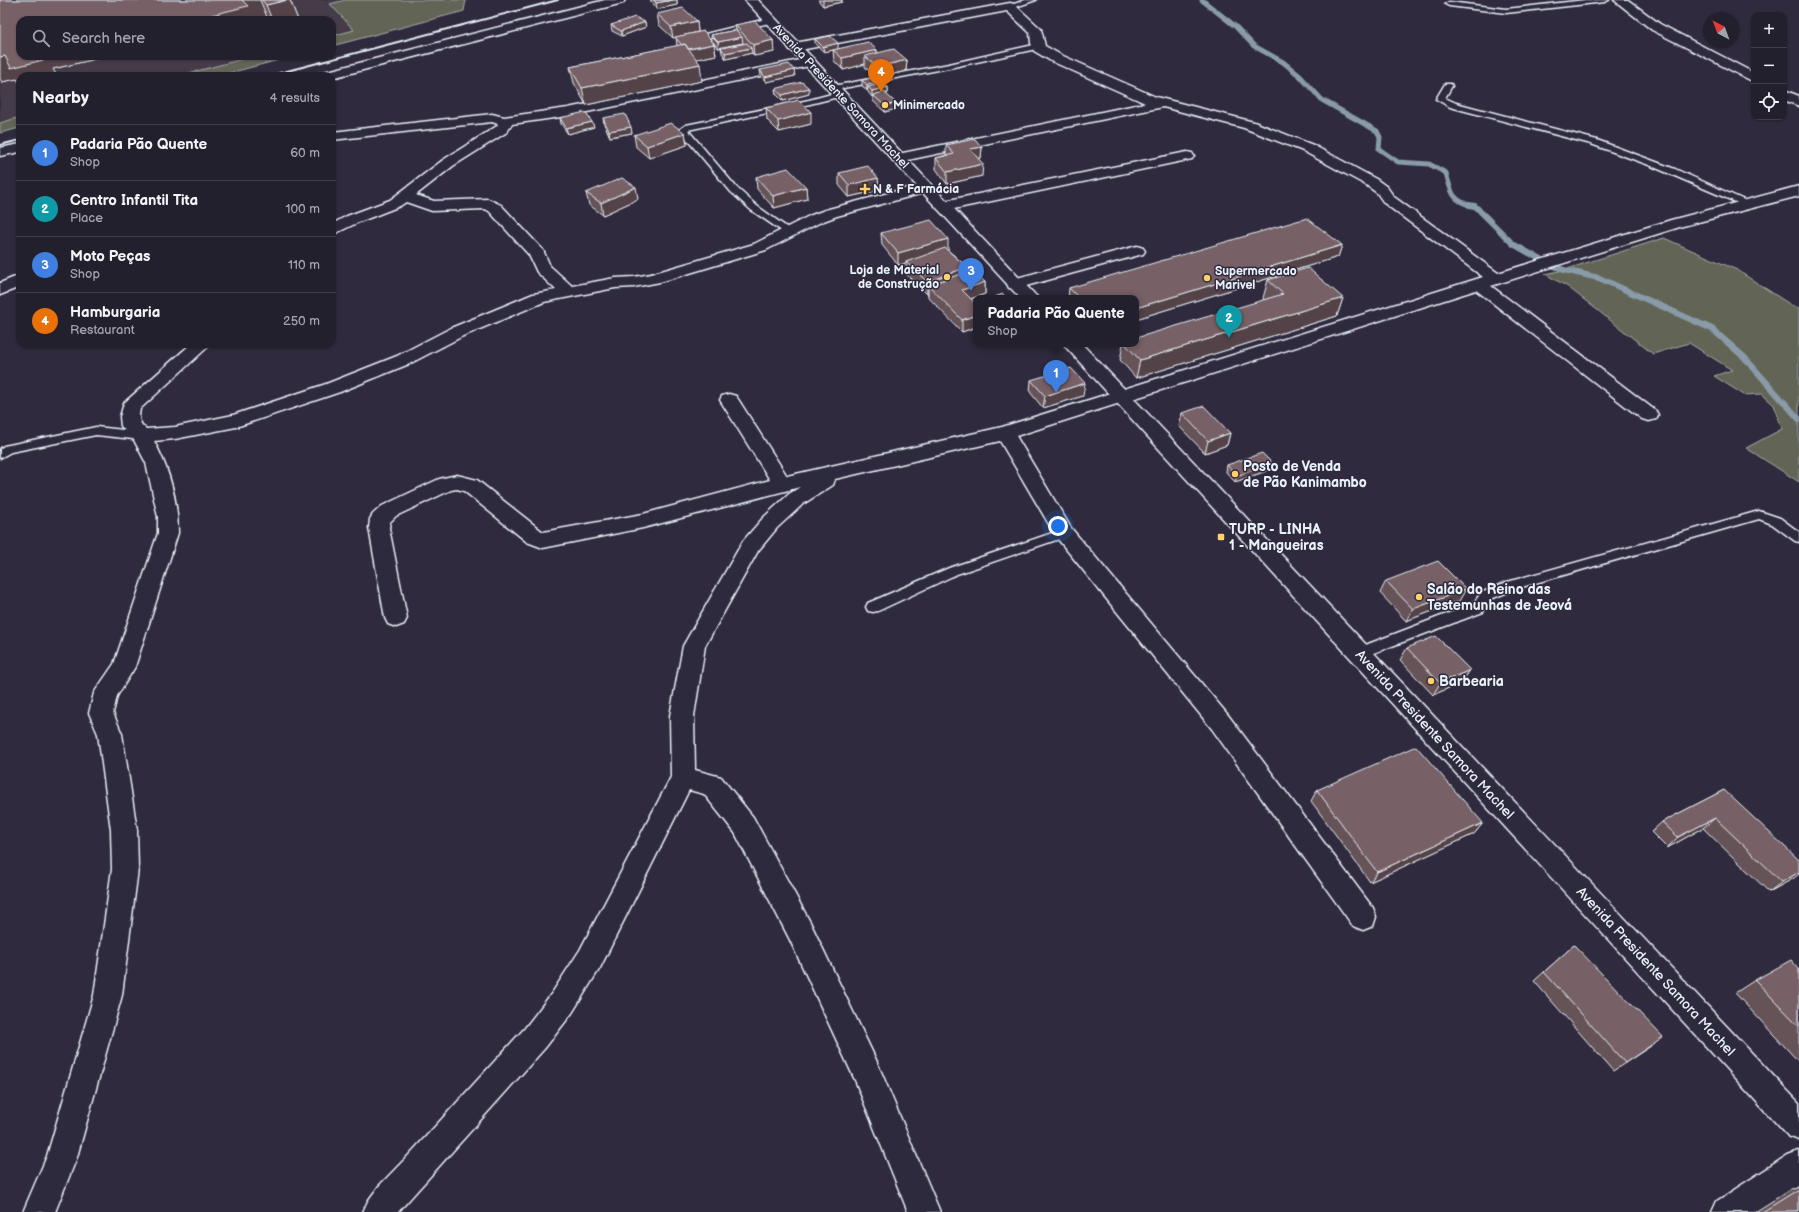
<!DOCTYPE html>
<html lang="en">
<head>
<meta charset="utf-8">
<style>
	body { margin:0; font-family:"Balsamiq Sans",sans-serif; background:#2f2d3a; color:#f1f3f6 }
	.controls { position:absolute; right:12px; top:12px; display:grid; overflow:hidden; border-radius:8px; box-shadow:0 1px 3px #0004 }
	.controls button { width:36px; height:36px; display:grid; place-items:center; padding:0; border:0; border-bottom:1px solid #403e4a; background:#23202e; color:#f1f3f6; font:20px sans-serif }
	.compass { position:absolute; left:1703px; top:12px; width:36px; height:36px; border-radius:50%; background:#23202e; box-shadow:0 1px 3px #0004; rotate:319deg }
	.you { position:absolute; left:1058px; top:526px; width:14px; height:14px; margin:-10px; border:3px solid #fff; border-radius:50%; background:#1a73e8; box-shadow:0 0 0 6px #1a73e833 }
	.badge { display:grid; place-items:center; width:26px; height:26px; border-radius:50%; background:#ffd166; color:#fff; font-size:13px; font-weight:700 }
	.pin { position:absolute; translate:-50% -33px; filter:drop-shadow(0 1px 2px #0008) }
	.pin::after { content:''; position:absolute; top:21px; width:14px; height:12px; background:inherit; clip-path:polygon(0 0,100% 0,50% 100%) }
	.popup { position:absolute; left:973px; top:295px; width:166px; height:52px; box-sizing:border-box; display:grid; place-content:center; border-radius:8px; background:#23202e; filter:drop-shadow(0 1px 3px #0005); font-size:13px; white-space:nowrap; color:#a3a3aa }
	.popup b { font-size:15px; color:#f1f3f6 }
	.popup::after { content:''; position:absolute; left:50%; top:100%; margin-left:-8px; border:8px solid transparent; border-top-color:#23202e }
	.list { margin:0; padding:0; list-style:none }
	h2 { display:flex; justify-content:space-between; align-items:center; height:52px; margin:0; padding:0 16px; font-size:17px }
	h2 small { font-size:13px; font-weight:400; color:#a3a3aa }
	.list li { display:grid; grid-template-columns:26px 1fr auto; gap:12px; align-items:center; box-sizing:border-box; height:56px; padding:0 16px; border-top:1px solid #403e4a }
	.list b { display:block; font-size:15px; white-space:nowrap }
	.list p { margin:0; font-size:13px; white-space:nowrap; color:#a3a3aa }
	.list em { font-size:13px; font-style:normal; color:#a3a3aa }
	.icon { flex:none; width:22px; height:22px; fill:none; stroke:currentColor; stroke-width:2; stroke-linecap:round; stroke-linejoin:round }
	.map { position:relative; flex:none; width:1799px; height:1212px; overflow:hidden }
	.search { position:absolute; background:#23202e; box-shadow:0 1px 3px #0004; left:16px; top:16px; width:320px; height:44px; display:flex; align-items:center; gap:10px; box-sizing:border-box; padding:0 14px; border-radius:12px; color:#a3a3aa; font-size:15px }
	.panel { position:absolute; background:#23202e; box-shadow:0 1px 3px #0004; left:16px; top:72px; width:320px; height:276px; border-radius:12px }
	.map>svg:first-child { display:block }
</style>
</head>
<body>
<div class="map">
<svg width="1799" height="1212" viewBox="0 0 1799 1212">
	<rect width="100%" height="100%" fill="#2f2a3d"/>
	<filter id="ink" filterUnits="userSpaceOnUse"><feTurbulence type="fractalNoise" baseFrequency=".025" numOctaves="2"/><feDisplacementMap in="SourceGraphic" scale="8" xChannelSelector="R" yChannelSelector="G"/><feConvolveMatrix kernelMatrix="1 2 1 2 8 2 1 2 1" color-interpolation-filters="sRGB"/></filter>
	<g filter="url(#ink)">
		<path fill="#453a49" d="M0 0H466L464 11 332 46V20H20V56H294L218 76H20V128L0 133Z"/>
		<path fill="#626557" stroke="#a5aba8" d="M345 0H466L464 11 332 46V36L354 30 330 4Z
			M254 56H294L218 76H178Z
			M20 117V128L0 133V123Z
			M1664 238 1737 270 1791 305 1799 308V482L1746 448 1782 429 1774 405 1762 394 1744 395 1714 376 1732 370 1689 343 1653 354 1568 287 1545 274 1564 270Z"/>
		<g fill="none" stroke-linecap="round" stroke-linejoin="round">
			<path stroke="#899ba9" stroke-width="5" d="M1202 0 1235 26 1254 46 1283 62 1300 76 1322 100 1377 131 1380 137 1379 149 1398 162 1429 164 1446 173C1451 192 1452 201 1473 206"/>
			<path stroke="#899ba9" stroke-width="6" d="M1469 205 1475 206 1513 244 1547 263 1564 270 1599 278 1712 329 1744 357 1799 419"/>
			<g stroke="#e8f1f8" stroke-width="3">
				<path id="lane" d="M1025 0H1036L1010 9 1006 7Z
					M1585 0H1609L1605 2 1506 13 1449 6 1445 4 1449 2 1506 9Z
					M770 18 774 20 773 22 692 42 688 40 689 38Z
					M1038 44H1041V48L949 68 833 90 829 88 833 86 949 64Z
					M1445 84H1451L1452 86 1445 98 1456 103 1597 140 1675 169 1753 204 1751 206H1745L1649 165 1591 144 1450 107 1436 99Z
					M839 92 843 94 842 96 810 104 688 130 737 188 757 206 792 231 794 233 789 236 751 210 731 192 679 130 686 125 809 100Z
					M96 427 142 432 146 433 148 436 146 439 142 440 96 435 11 452 0 458V449L4 446Z
					M1759 511 1780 518 1799 532V542L1795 541 1772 524 1759 519 1515 589 1491 599 1483 612 1360 658 1355 657 1353 653 1355 649 1473 604 1481 593 1507 582Z
					M1064 529 1068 530 1070 533 1068 536 957 574 878 611 873 612 868 611 866 607 868 603 949 568Z"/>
			</g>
			<g stroke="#e8f1f8" stroke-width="3">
				<path id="street" d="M605 0H625L623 3 332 78V76H318L320 73Z
					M1614 0H1628L1660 24 1754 73V82L1652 30Z
					M1010 3 1014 4 1041 29 1045 46 1061 55 1156 97 1254 122 1313 145 1376 179 1387 187 1394 197 1498 273 1671 220 1799 186V196L1683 226 1491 286 1656 411 1658 415 1656 419 1649 421 1642 419 1476 290 1016 436 1071 528 1228 715 1373 908 1376 917 1373 926 1363 930 1353 926 1212 729 1057 538 1000 441 835 479 833 485 803 504 777 528 758 551 705 646 694 716 695 770 721 777 753 817 810 922 877 1062 940 1212H908L855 1080 790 940 735 833 704 794 689 790 600 968 572 1013 545 1048 398 1212H363L368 1201 379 1186 409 1155 525 1028 552 993 580 950 671 777 670 716 683 646 743 541 763 518 789 494 800 487 643 528 543 548 527 542 464 491 457 489 451 490 396 516 390 522 389 528 407 618 404 624 396 627 388 624 385 618 369 528 370 519 373 514 382 506 439 479 457 475 477 480 543 532 643 514 770 480 720 400 722 396 729 394 736 396 787 476 1002 427 1483 277 1384 203 1377 193 1366 185 1303 151 1244 128 1163 107 898 162 893 161 891 158 893 155 898 154 1145 103 1051 61 1034 51 1031 43 1030 33 1007 11 795 51 790 50 788 47 790 44 795 43Z
					M809 58 814 59 816 62 814 65 568 116 512 124 507 132 453 166 416 195 434 201 488 199 501 205 543 250 550 266 572 286 615 278 634 277 651 274 754 244 809 216 825 210 926 183 931 185 934 188 931 191 837 216 821 222 766 250 660 282 634 287 615 288 544 302 463 336 409 364 340 392 236 427 175 439 154 441C169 469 178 501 178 533L135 667 117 696 113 713 122 734 137 830 138 869 122 995 77 1157 55 1212H23L47 1156 94 995 112 869 111 830 98 734 89 713 94 693 114 664 158 533V517L146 463 134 440 121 426 120 417 124 403 191 344H211L140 409C138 419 139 423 146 429L175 427 233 415 326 384 397 356 451 328 533 294 556 290 537 272 529 255 489 211 485 209 432 211 406 202 400 206 359 222 332 235V224L347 216 390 200 443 160 497 126 498 124 492 122 332 140V132L492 114 504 117 568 108Z
					M1784 90 1799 96V106L1784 100Z
					M20 144V152L0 156V148Z
					M1187 152 1192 153 1194 156 1192 159 944 211 938 209 936 206 938 203 944 201Z
					M1137 246 1143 248 1145 251 1143 254 1015 289 1009 288 1007 284 1009 280Z
					M20 275V287L0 295V283Z
					M1799 1151V1184L1756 1212H1712L1717 1201 1788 1155Z"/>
			</g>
			<g stroke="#e8f1f8" stroke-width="3">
				<path id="secondary" d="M745 0H758L1038 298H1020Z
					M1063 344H1082L1799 1103V1140L1788 1136Z"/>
			</g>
			<use href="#lane" fill="#2f2a3d" fill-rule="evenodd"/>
			<use href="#street" fill="#2f2a3d" fill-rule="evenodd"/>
			<use href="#secondary" fill="#2f2a3d" fill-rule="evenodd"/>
			<path stroke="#e8f1f8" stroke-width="2" d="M268 76 558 0
				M0 145 20 140"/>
		</g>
		<path fill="#665358" stroke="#e8f1f8" d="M0 0H290L298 20H269L267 17 20 20V56H108L53 69 20 76V84L17 79 2 82Z
			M650 0H677V5L657 9Z
			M818 0H842V2L823 6Z
			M657 14 697 21 698 32 690 34 712 41 711 35 736 30 735 25 773 40 774 52 754 56 752 53 726 59 722 53 721 48 743 43 718 48 713 42 714 44 716 55 696 59 702 81 586 105 574 83 570 67 677 46 676 37 673 38 659 25Z
			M645 22 646 27 622 36 612 31 611 25Z
			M815 39 838 49 877 50V53L907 60 906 71 878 78 882 83 888 87V93L886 94 896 109 885 112 873 101V97H872L868 92V91L862 86V80L876 77 865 67V64L843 70 834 61 833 50 824 52 815 44Z
			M760 70 795 76 766 82 761 76Z
			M775 89 809 94 783 101 776 94Z
			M766 108 811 124 779 132 767 120Z
			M560 118 592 122 594 127 568 134 561 124Z
			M603 118 632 133 610 137 604 124Z
			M685 133 687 145 649 158 636 147 634 135Z
			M946 145 982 147 981 158 978 159 982 176 947 184 936 169V158L946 155Z
			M839 173 878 178 879 190 849 197 839 185Z
			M756 177 806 187 807 199 774 208 757 189Z
			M586 193 638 199 603 215 589 205Z
			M881 233 948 250 967 267V272L985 282V294L971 299 976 304V327L962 332 928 297V294H927L906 274V263L898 265 882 245Z
			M1342 245 1338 257 1136 319V298H1068L1069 288Z
			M1268 280 1343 298 1337 316 1136 378 1120 360 1123 344H1136L1264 300 1263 298Z
			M1031 380 1083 396 1043 408 1030 392Z
			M1182 413 1230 433 1227 445 1205 453 1179 426Z
			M1227 465 1269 470 1235 482 1226 472Z
			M1386 581 1459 601 1406 621 1380 593Z
			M1407 648 1470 670 1462 682 1433 695 1400 660Z
			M1317 790 1483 823 1474 834 1370 882 1311 801Z
			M1724 790 1794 878 1769 892 1703 828 1667 848 1651 832 1662 822Z
			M1574 945 1651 1046 1613 1071 1534 981Z
			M1799 969V1062L1735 993 1755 980Z
			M1799 1186V1212H1755L1791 1189Z"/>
		<path fill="#534347" stroke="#e8f1f8" d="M242 0H260L267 17 254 20H191Z
			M287 0H290L298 20H272L266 5Z
			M673 0H677V5L657 9 656 3Z
			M823 0H842V2L823 6Z
			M697 21 698 32 673 38 671 27Z
			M645 22 646 27 622 36 621 31Z
			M742 37 743 43 718 48V42Z
			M773 40 774 52 754 56 753 45Z
			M838 43V49L824 52 823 47Z
			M714 44 716 55 687 61 685 50Z
			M751 48 752 53 726 59 725 53Z
			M877 50V62L865 56V64L843 70 842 58Z
			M5 56H108L53 69 57 76H20V84L17 79 2 82 0 79V57Z
			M907 60 906 71 877 78V67Z
			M700 64 702 81 586 105 582 88Z
			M794 70 795 76 766 82 765 77Z
			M882 82V87H868L867 91V85Z
			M888 87V93L874 96 873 95V97H872V91Z
			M809 88V94L783 101 782 95Z
			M896 103V109L885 112V106Z
			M811 112V124L779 132 778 121Z
			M592 122 594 127 568 134 566 128Z
			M631 127 632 133 610 137 609 131Z
			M685 133 687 145 649 158 647 146Z
			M982 147 981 158 969 161 970 149Z
			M983 164 982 176 947 184V172Z
			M878 178 879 190 849 197V185Z
			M636 187 638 199 603 215 601 203Z
			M806 187 807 199 774 208 773 196Z
			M948 239V251L906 262V263L898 265V253Z
			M1342 245 1338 257 1136 319V308Z
			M967 267V279L928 285V294H927V282Z
			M985 282V294L961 302 962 290Z
			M1343 298 1337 316 1136 378 1140 360Z
			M976 315V327L962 332V320Z
			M1085 383 1083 396 1043 408 1045 396Z
			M1230 433 1227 445 1205 453 1208 441Z
			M1272 463 1269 470 1235 482 1237 476Z
			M1466 589 1459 601 1406 621 1413 609Z
			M1470 670 1462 682 1433 695 1440 683Z
			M1715 818 1703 828 1667 848 1678 837Z
			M1483 823 1474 834 1370 882 1377 872Z
			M1799 872V874L1794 878 1769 892 1782 882Z"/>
		<path fill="#776066" stroke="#e8f1f8" d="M0 0H242L248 6 191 20H20V56H45L47 59 11 68 5 56 0 57Z
			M262 0H287L266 5Z
			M654 0H673L656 3Z
			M683 8 697 21 671 27 657 14Z
			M635 17 645 22 621 31 611 25Z
			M755 21 773 40 753 45 735 25Z
			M736 30 742 37 718 42 711 35Z
			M704 31 714 44 688 49 685 44 682 45 675 37Z
			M830 36 838 43 823 47 815 39Z
			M868 42 877 50 842 58 833 50Z
			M747 43 751 48 725 53 721 48Z
			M685 44 700 64 582 88 570 67Z
			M894 49 907 60 877 67 865 56Z
			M789 64 794 70 765 77 760 70Z
			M877 77 882 82 867 85 862 80Z
			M802 82 809 88 782 95 775 89Z
			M883 83 888 87 872 91 868 87Z
			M884 92 896 103 885 106 873 95Z
			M799 100 811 112 778 121 766 108Z
			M585 112 592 122 566 128 560 118Z
			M625 114 631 127 609 131 603 118Z
			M671 123 685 133 647 146 634 135Z
			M975 139 982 147 970 149 983 164 947 172 936 158 954 154 946 145Z
			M868 166 878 178 849 185 839 173Z
			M788 168 806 187 773 196 756 177Z
			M622 178 636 187 601 203 586 193Z
			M1307 218 1342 245 1136 308V298H1079L1069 288Z
			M931 220 948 239 898 253 881 233Z
			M945 248 967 267 927 282 906 262Z
			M1308 268 1343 298 1140 360 1125 344H1136V338L1283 294 1268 280Z
			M973 270 985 282 962 290 976 304V315L962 320 928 285Z
			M1003 294 1006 298H992Z
			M1071 368 1085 383 1045 396 1031 380Z
			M1204 406 1230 433 1208 441 1182 413Z
			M1262 453 1272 463 1237 476 1227 465Z
			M1438 561 1466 589 1413 609 1386 581Z
			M1436 636 1470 670 1440 683 1407 648Z
			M1416 746 1483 823 1377 872 1317 790Z
			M1724 790 1799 860V872L1782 882 1715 818 1678 837 1662 822Z
			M1574 945 1663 1037 1625 1063 1544 972Z
			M1791 960 1799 969V1026L1755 980Z
			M1799 1189V1212H1762Z"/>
	</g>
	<g fill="#ffd166" stroke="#2f2a3d" stroke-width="1.5">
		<circle cx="885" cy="105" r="4"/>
		<path d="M863 183h4v4h4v4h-4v4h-4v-4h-4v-4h4z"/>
		<circle cx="947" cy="277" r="4"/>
		<circle cx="1207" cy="278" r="4"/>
		<circle cx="1235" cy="474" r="4"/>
		<rect x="1217" y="533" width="8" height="8" rx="2"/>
		<circle cx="1419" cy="597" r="4"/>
		<circle cx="1431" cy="681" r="4"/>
	</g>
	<g text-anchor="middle" stroke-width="3" stroke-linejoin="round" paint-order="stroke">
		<g font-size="12" fill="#e8f1f8" stroke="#2f2a3d">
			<text transform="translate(841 96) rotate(47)" y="4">Avenida Presidente Samora Machel</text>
		</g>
		<g font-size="12" font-weight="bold" fill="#e8f1f8" stroke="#2f2a3d" text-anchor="start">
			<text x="893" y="109">Minimercado</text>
			<text x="873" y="193">N &amp; F Farmácia</text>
			<text x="939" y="274" text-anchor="end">Loja de Material<tspan x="939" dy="14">de Construção</tspan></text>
			<text x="1215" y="275">Supermercado<tspan x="1215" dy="14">Marivel</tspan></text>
		</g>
		<g font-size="14" font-weight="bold" fill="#e8f1f8" stroke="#2f2a3d" text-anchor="start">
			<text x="1243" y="471">Posto de Venda<tspan x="1243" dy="16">de Pão Kanimambo</tspan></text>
			<text x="1229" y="534">TURP - LINHA<tspan x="1229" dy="16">1 - Mangueiras</tspan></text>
			<text x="1427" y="594">Salão do Reino das<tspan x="1427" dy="16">Testemunhas de Jeová</tspan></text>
			<text x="1439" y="686">Barbearia</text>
		</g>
		<g font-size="14" fill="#e8f1f8" stroke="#2f2a3d">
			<text transform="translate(1435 734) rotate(47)" y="5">Avenida Presidente Samora Machel</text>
			<text transform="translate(1656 971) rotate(47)" y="5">Avenida Presidente Samora Machel</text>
		</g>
	</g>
</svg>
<div class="controls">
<button>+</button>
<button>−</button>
<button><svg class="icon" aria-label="locate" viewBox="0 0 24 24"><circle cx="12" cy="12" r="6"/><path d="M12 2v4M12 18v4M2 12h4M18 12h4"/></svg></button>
</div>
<svg class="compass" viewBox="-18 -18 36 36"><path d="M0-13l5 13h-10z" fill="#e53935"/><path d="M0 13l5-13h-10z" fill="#a3a3aa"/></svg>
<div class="you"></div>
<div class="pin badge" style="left:1056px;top:393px;background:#3f7fe0">1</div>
<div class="popup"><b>Padaria Pão Quente</b>Shop</div>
<div class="pin badge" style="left:1229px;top:338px;background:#0f9aa8">2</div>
<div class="pin badge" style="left:971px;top:291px;background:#3f7fe0">3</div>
<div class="pin badge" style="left:881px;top:92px;background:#e8710a">4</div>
<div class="search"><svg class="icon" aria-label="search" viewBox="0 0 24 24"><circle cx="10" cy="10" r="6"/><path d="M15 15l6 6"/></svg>Search here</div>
<section class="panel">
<h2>Nearby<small>4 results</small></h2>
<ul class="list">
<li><span class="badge" style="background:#3f7fe0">1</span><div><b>Padaria Pão Quente</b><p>Shop</p></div><em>60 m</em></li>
<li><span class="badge" style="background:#0f9aa8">2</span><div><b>Centro Infantil Tita</b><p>Place</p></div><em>100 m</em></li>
<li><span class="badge" style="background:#3f7fe0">3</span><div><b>Moto Peças</b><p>Shop</p></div><em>110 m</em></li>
<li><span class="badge" style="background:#e8710a">4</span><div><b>Hamburgaria</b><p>Restaurant</p></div><em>250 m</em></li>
</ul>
</section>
</div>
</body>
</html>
